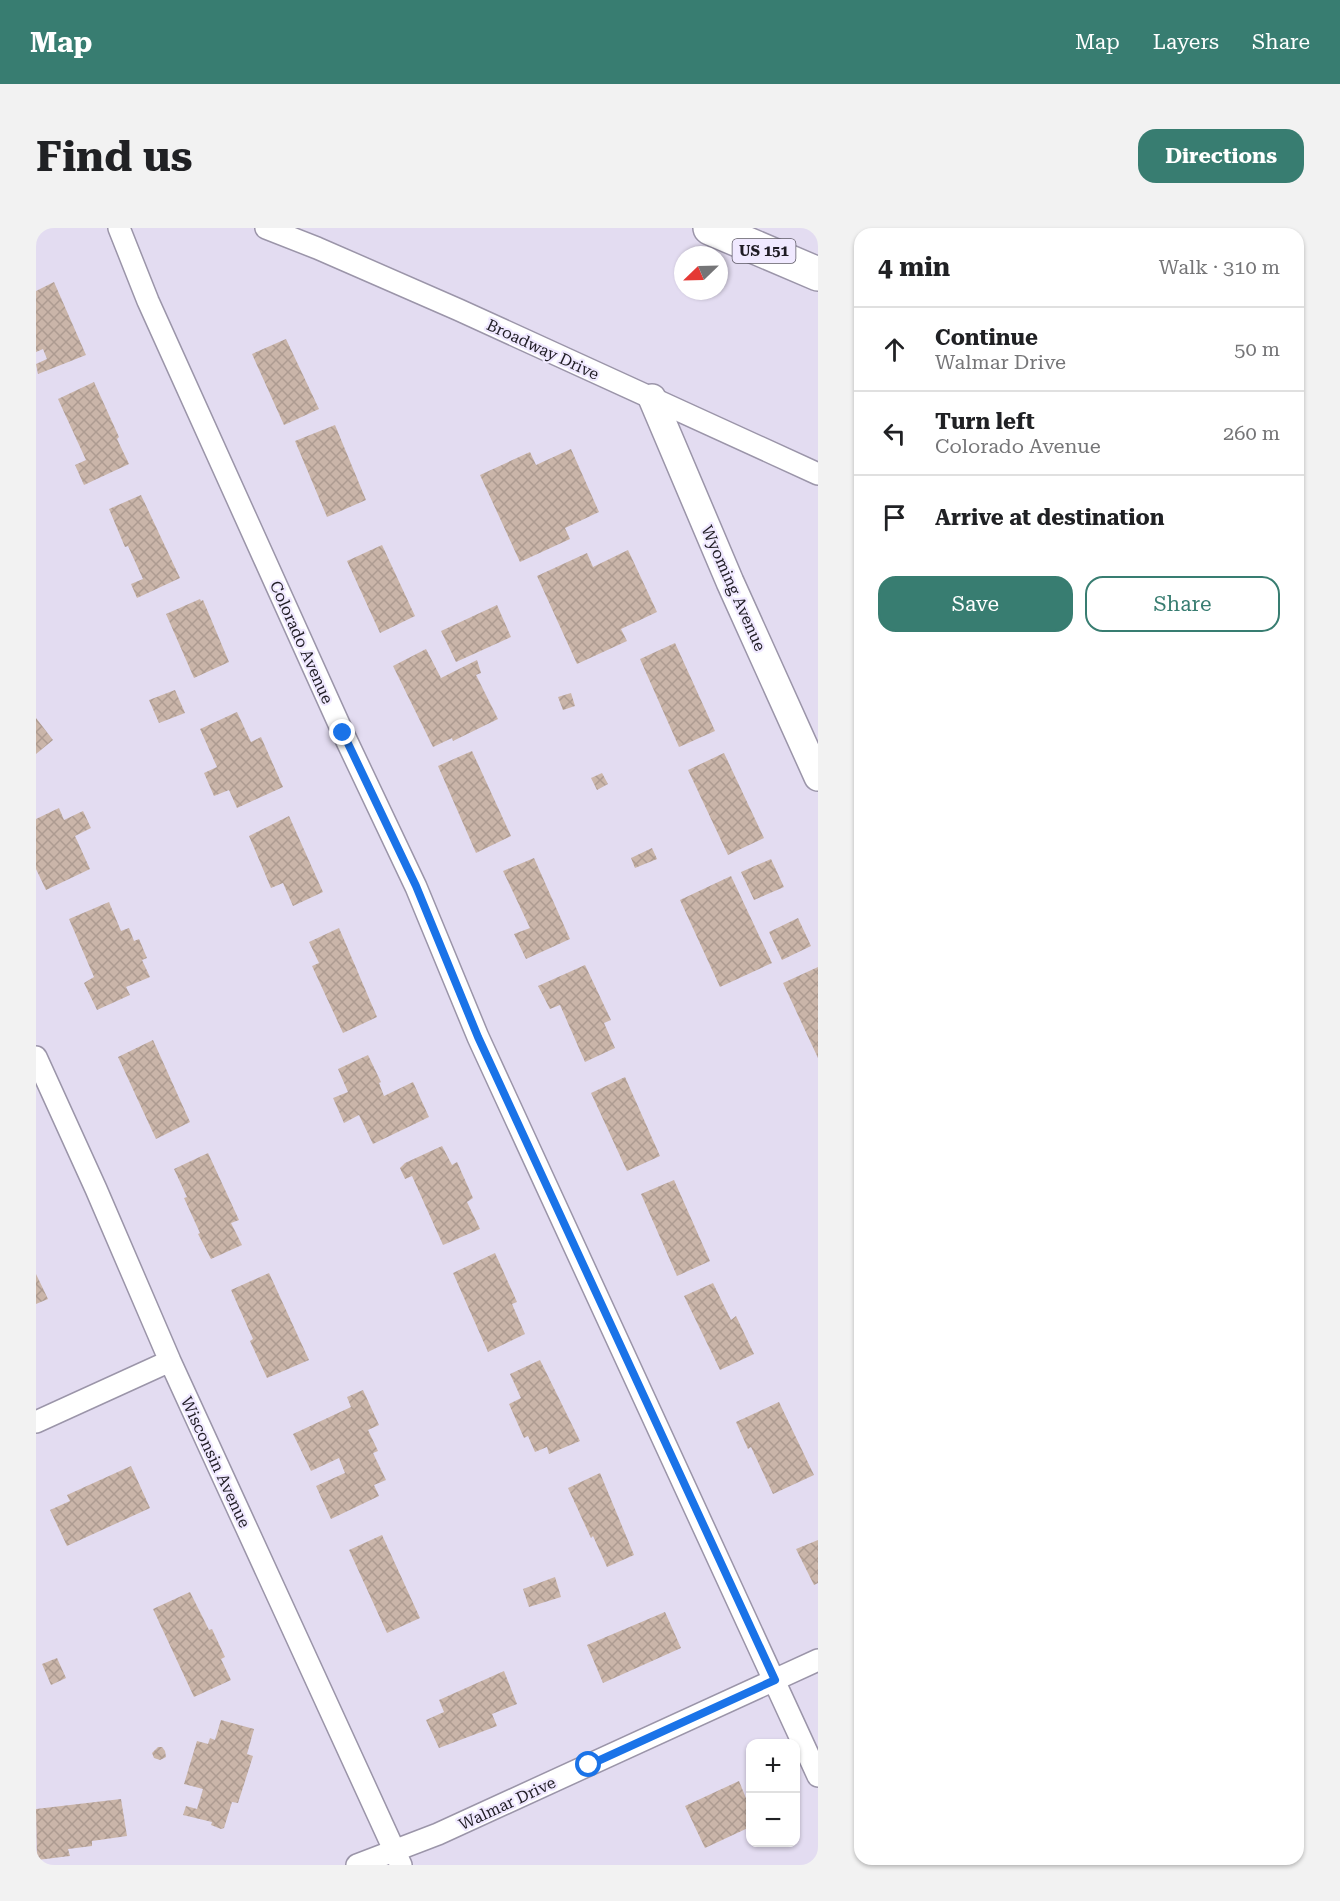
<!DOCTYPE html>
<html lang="en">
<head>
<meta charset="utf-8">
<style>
	body { margin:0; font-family:"Roboto Serif",serif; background:#f2f2f2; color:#202124 }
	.controls { position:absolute; right:18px; bottom:18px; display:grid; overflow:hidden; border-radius:12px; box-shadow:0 2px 4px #0004 }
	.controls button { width:54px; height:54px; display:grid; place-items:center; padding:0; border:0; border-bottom:2px solid #e0e0e0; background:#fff; color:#202124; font:30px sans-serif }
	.compass { position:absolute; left:638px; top:18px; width:54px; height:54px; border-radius:50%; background:#fff; box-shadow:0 2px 4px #0004; rotate:247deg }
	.stop { position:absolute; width:18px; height:18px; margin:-14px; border:4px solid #1a73e8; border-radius:50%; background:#fff }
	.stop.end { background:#1a73e8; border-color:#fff; box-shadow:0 2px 6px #0008 }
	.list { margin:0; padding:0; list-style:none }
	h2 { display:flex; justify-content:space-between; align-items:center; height:78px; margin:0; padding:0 24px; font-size:26px }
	h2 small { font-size:20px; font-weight:400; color:#757577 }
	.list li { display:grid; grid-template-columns:39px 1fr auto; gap:18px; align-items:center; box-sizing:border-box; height:84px; padding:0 24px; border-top:2px solid #e0e0e0 }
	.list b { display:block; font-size:22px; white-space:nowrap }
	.list p { margin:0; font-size:20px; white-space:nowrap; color:#757577 }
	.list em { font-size:20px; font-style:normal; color:#757577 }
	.actions { display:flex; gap:12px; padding:18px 24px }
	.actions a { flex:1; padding:14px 0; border:2px solid #387d71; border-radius:18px; text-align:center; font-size:21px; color:#387d71 }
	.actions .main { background:#387d71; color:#fff }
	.icon { flex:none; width:33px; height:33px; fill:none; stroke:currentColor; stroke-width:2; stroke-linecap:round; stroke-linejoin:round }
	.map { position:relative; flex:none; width:782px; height:1637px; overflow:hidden; border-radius:18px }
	header { display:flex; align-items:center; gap:36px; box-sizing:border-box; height:84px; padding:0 30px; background:#387d71; color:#fff }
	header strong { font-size:28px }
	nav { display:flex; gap:33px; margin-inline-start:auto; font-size:21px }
	.intro { display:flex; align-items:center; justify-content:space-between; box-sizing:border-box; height:144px; padding:0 36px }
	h1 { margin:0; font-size:42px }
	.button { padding:15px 27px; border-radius:18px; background:#387d71; color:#fff; font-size:21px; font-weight:700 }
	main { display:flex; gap:36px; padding:0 36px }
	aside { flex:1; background:#fff; border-radius:18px; box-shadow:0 2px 4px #0004 }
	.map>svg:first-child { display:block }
</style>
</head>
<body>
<header>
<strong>Map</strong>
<nav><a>Map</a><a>Layers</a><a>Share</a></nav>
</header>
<div class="intro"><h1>Find us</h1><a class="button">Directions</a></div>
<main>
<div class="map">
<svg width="782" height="1637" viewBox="0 0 782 1637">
	<defs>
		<pattern id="building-cross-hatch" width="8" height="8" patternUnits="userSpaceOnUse" patternTransform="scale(1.5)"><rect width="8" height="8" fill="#cab5a9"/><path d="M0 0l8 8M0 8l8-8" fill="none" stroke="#ad9b91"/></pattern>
	</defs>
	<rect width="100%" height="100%" fill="#e3dcf1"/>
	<path fill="url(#building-cross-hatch)" d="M18 54 50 127 2 146 0 136 11 131 7 121 0 124V63Z
		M250 111 283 181 248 197 216 126Z
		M58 154 83 209 81 211 93 236 48 257 39 237 50 232 22 171Z
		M299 197 330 272 291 289 259 213Z
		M535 221 563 284 529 300 534 311 484 334 444 247 494 224 500 237Z
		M105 267 144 350 101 370 95 356 107 351 92 318 89 319 73 281Z
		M346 317 379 388 344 405 311 333Z
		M592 322 621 384 585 401 591 413 541 436 501 348 551 325 557 339Z
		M164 371 165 373 167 372 193 434 158 450 130 386Z
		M461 377 475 409 420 434 405 403Z
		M639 415 679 503 643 519 604 431Z
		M390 421 405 450 441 432 445 445 440 447 462 491 417 513 416 510 397 519 357 438Z
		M139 462 149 485 123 495 113 472Z
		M535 465 539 478 527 482 522 469Z
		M201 484 215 514 225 509 247 559 201 580 193 562 178 568 168 545 181 539 164 501Z
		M0 490 17 512 0 526Z
		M436 523 475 608 440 625 402 538Z
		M688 525 728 610 692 627 652 542Z
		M566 545 572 556 561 562 555 550Z
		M23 580 28 592 47 583 55 600 39 608 54 641 10 662 0 641V591Z
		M253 588 287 664 257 678 247 655 235 660 213 608Z
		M616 620 621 631 599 640 595 630Z
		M498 630 534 711 490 731 478 706 494 700 467 643Z
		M735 631 748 659 718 672 705 644Z
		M695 648 736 735 684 759 644 672Z
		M73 674 85 703 93 700 98 713 103 711 111 730 106 732 114 749 90 759 94 767 61 782 48 755 58 749 33 691Z
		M762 690 775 718 746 732 733 704Z
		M303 700 341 789 307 805 276 738 283 735 273 714Z
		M549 737 575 792 568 795 579 820 549 834 524 777 514 781 502 758Z
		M782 739V830L747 755Z
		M117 812 154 894 120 911 82 829Z
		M332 827 345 854 343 855 348 868 377 854 393 889 337 916 323 887 308 895 297 870 312 864 302 841Z
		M589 849 624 928 591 943 555 865Z
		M406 918 416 937 421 934 437 970 431 974 444 1001 407 1017 376 948 369 951 364 940 369 935Z
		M172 925 203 992 195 995 206 1017 175 1031 162 1006 164 1005 148 970 151 969 138 941Z
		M638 952 674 1033 641 1048 605 966Z
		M459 1025 481 1074 476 1076 489 1106 452 1124 417 1045Z
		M233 1045 273 1132 231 1150 214 1113 217 1111 195 1062Z
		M0 1046 12 1071 0 1076Z
		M677 1055 695 1092 700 1088 718 1126 684 1142 648 1068Z
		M504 1132 544 1213 513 1226 511 1219 499 1224 492 1208 488 1210 473 1176 485 1170 474 1146Z
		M327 1162 343 1197 332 1202 342 1223 337 1225 350 1252 338 1257 343 1268 295 1291 280 1258 309 1245 303 1230 275 1243 257 1206 315 1179 311 1169Z
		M743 1174 778 1247 737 1266 715 1219 712 1221 700 1194Z
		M95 1238 114 1280 31 1318 14 1282 34 1273 31 1267Z
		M564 1245 598 1327 571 1339 557 1308 555 1310 532 1260Z
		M346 1307 384 1390 351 1405 313 1322Z
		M782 1312V1355L778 1357 760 1321Z
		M519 1349 525 1369 493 1379 487 1361Z
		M154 1364 173 1402 176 1401 189 1429 185 1431 195 1452 158 1469 117 1381Z
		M629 1384 645 1420 567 1455 551 1417Z
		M21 1430 30 1450 15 1457 6 1436Z
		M468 1443 481 1476 456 1486 461 1498 403 1520 390 1492 408 1484 403 1472Z
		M185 1492 218 1501 211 1526 217 1528 202 1575 196 1574 188 1600 185 1601 175 1597 176 1594 147 1587 150 1578 161 1581 167 1561 148 1556 161 1513 172 1516 174 1510 179 1512Z
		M122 1519H126L129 1523 130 1529 124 1532 118 1530 116 1525Z
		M703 1553 714 1580V1599L669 1620 649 1578Z
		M85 1571 91 1608 56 1613V1618L32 1621 34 1628 1 1632 0 1581Z"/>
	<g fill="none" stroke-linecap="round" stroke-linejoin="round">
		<g stroke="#9b95a9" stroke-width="24">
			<path id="minor" d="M83 0 112 73 307 505 380 659 442 809 782 1548
				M230 0 281 20 423 82 782 246
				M0 829 60 961 134 1133 365 1637
				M0 1194 134 1133
				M321 1637 402 1606 782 1432"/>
		</g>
		<g stroke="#9b95a9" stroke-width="30">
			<path id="tertiary" d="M616 170 694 354 782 549"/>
		</g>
		<g stroke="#9b95a9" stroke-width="36">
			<path id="motorway" d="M674 0 782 46"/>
		</g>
		<use href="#minor" stroke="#fff" stroke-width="21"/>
		<use href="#tertiary" stroke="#fff" stroke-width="27"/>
		<use href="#motorway" stroke="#fff" stroke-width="33"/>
	</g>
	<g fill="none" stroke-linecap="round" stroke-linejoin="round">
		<path stroke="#1a73e8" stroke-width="8" d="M307 505 380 658 442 809 739 1452 553 1537"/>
	</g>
	<g text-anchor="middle" stroke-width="4.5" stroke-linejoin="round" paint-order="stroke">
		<rect fill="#f0e9ff" stroke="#5e5a66" stroke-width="1.5" x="696.5" y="11" width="63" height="24" rx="4.5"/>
		<g font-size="15" font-weight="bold" fill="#1f1c24">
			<text x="728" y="28">US 151</text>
		</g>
		<g font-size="16" fill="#1f1c24" stroke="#f0e9ff">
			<text transform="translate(507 121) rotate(25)" y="6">Broadway Drive</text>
			<text transform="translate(698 360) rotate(66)" y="6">Wyoming Avenue</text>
			<text transform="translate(266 414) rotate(66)" y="6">Colorado Avenue</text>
			<text transform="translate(180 1234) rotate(65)" y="6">Wisconsin Avenue</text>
			<text transform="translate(471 1575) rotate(-25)" y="6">Walmar Drive</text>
		</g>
	</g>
</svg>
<div class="controls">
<button>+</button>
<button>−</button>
</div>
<svg class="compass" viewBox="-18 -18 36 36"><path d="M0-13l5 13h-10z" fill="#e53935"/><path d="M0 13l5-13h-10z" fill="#757577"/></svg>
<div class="stop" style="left:553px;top:1537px"></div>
<div class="stop end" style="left:307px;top:505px"></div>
</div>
<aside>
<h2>4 min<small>Walk · 310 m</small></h2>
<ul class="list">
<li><svg class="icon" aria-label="ahead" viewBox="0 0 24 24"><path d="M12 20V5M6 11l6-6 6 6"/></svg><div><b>Continue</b><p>Walmar Drive</p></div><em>50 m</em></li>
<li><svg class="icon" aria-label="left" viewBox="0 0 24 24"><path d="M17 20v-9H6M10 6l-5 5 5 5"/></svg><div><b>Turn left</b><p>Colorado Avenue</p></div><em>260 m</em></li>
<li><svg class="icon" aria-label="arrive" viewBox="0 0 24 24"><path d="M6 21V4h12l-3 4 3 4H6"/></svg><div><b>Arrive at destination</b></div></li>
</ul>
<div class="actions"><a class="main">Save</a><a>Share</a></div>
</aside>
</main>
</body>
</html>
